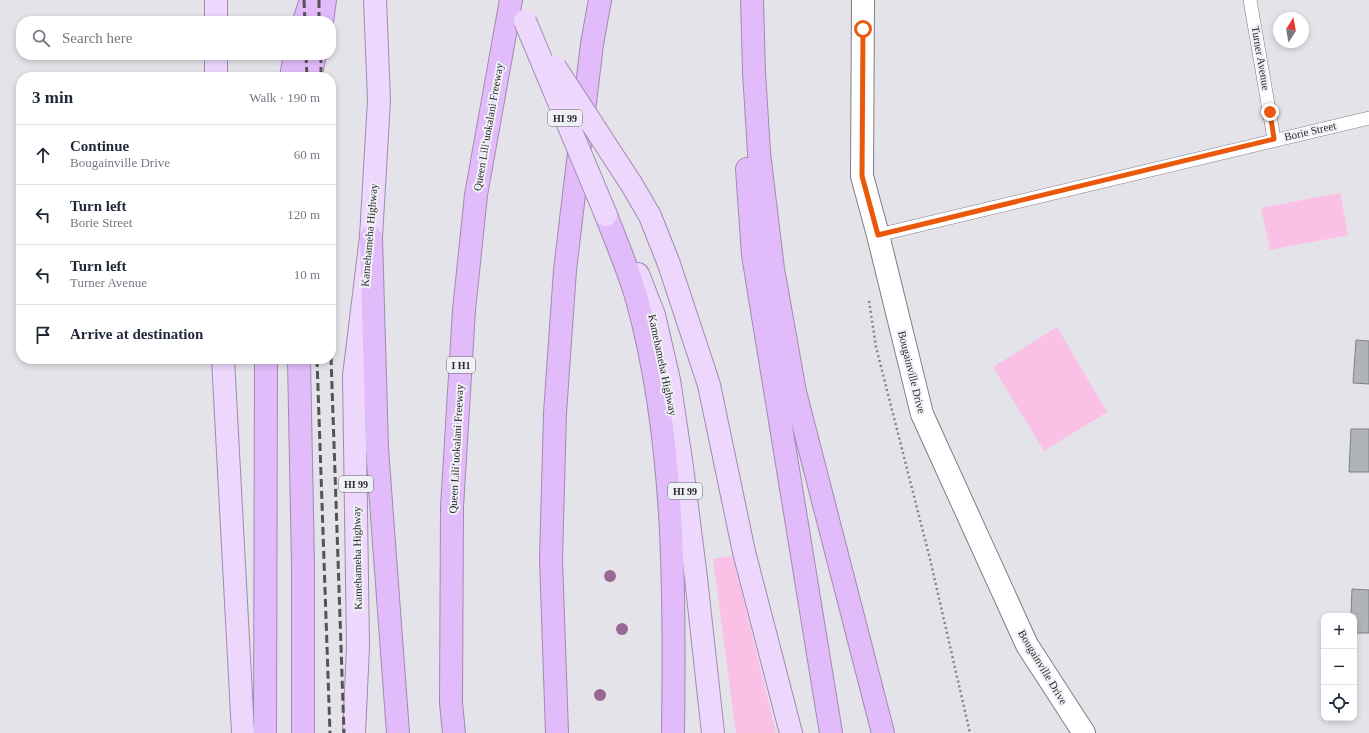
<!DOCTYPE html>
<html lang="en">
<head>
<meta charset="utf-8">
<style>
	body { margin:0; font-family:"Times New Roman",serif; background:#f2f2f3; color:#1f2937 }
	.controls { position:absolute; right:12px; bottom:12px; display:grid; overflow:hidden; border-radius:8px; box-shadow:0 2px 6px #0003 }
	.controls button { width:36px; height:36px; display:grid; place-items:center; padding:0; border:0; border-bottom:1px solid #e0e1e3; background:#fff; color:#1f2937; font:20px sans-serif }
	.compass { position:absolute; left:1273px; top:12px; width:36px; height:36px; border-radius:50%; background:#fff; box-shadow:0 2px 6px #0003; rotate:11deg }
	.stop { position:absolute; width:12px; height:12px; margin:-9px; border:3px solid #ea580c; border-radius:50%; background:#fff }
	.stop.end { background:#ea580c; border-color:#fff; box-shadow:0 1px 4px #0008 }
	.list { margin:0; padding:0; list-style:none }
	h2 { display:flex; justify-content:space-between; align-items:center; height:52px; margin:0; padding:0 16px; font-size:17px }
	h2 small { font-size:13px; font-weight:400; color:#747a83 }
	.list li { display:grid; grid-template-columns:26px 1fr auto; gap:12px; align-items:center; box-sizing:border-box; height:60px; padding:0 16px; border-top:1px solid #e0e1e3 }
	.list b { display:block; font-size:15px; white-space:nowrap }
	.list p { margin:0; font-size:13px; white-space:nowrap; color:#747a83 }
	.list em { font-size:13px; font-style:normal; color:#747a83 }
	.icon { flex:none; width:22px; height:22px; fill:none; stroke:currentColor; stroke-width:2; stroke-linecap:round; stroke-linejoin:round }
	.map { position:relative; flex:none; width:1369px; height:733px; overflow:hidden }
	.search { position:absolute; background:#fff; box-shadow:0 2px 6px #0003; left:16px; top:16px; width:320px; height:44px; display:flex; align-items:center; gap:10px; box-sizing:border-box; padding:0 14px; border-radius:16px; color:#747a83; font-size:15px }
	.panel { position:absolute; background:#fff; box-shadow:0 2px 6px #0003; left:16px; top:72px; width:320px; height:292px; border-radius:16px }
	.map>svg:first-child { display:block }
</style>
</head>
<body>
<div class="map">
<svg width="1369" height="733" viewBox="0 0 1369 733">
	<rect width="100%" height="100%" fill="#e3e3e9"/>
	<path fill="#fac0e5" d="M1340 193 1348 235 1270 250 1261 208Z
		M1057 327 1107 412 1044 451 993 367Z
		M733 556 776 733H736L713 559Z"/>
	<path fill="#b0b4b8" stroke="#7e8185" d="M1356 340 1369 341V384L1353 383Z
		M1351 429H1369V472H1349Z
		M1352 589 1369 590V633H1354V616H1351Z"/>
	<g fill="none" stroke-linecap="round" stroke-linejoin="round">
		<g stroke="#7f7f84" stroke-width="14">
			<path id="lane" d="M1250 0 1274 139
				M878 235 1369 118"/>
		</g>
		<g stroke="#7f7f84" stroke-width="24">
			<path id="secondary" d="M863 0 862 176 878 235 922 414 1027 645 1084 733"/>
		</g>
		<g stroke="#a289b2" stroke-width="24">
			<path id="primary" d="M216 21V0
				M216 55V77
				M632 185 650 216 669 264 709 385 744 552 791 733
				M638 274 654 315 669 380 682 467 696 578 713 733
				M223 359 243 733
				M354 733 358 647 354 376 371 237 379 100 375 0"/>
		</g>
		<g stroke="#a289b2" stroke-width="24">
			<path id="highway" d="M752 0 754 72 759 153 773 269 795 392 883 733
				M304 21 311 0
				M322 21 325 0
				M291 77 295 55
				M310 77 315 55
				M747 169 753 255 831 733
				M606 215C617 244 630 273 638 303 675 440 675 591 673 733
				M371 237 377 448 398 733
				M299 359 303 565V733
				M265 733 266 359
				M454 733 451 703 452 507 464 310 476 195 511 0
				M557 733 551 559 555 413 565 270 592 44 600 0"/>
		</g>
		<path stroke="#838387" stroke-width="2.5" stroke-dasharray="2 3" stroke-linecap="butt" d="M869 301 876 347 930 559 970 733"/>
		<use href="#lane" stroke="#fff" stroke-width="13"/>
		<use href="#secondary" stroke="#fff" stroke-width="22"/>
		<use href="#primary" stroke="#eed7fc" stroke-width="22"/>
		<use href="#highway" stroke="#e2bcfa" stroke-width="22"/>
		<path stroke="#545457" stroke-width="3" stroke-dasharray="8 4" stroke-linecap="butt" d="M304 0 305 21
			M319 0V21
			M306 55 307 77
			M321 55V77
			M331 357 344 733
			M317 359 330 733"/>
		<g stroke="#a289b2" stroke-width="24" stroke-linecap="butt">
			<path id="primary-bridge" d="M525 21 606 215
				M555 67 632 185"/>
		</g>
		<use href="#primary-bridge" stroke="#eed7fc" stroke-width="22"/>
	</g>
	<g fill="#9a6892">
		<circle cx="610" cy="576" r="6"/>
		<circle cx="622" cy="629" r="6"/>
		<circle cx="600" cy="695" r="6"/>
	</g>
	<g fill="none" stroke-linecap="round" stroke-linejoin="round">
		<path stroke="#ea580c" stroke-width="5" d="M863 29 862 176 878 235 1274 139 1270 112"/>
	</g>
	<g text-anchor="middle" stroke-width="4" stroke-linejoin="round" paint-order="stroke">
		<g fill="#f0f1f6" stroke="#656669" stroke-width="1">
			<rect x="548" y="110" width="34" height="16" rx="3"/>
			<rect x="447" y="357" width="28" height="16" rx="3"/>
			<rect x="339" y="476" width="34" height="16" rx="3"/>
			<rect x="668" y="483" width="34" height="16" rx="3"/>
		</g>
		<g font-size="10" font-weight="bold" fill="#2a2a2c">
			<text x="565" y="122">HI 99</text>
			<text x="461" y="369">I H1</text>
			<text x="356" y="488">HI 99</text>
			<text x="685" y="495">HI 99</text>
		</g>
		<g font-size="11" fill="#2a2a2c" stroke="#f0f1f6">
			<text transform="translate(1261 58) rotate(80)" y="4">Turner Avenue</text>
			<text transform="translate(488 127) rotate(-80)" y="4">Queen Liliʻuokalani Freeway</text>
			<text transform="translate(1310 131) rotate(-13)" y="4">Borie Street</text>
			<text transform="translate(369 235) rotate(-85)" y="4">Kamehameha Highway</text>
			<text transform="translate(663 365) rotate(78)" y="4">Kamehameha Highway</text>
			<text transform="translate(912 372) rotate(76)" y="4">Bougainville Drive</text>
			<text transform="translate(456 449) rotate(-87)" y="4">Queen Liliʻuokalani Freeway</text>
			<text transform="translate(357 558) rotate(-91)" y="4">Kamehameha Highway</text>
			<text transform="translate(1043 667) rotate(59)" y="4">Bougainville Drive</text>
		</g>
	</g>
</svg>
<div class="controls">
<button>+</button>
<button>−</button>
<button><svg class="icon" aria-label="locate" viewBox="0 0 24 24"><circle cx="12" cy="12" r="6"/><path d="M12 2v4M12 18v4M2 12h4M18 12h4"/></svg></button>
</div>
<svg class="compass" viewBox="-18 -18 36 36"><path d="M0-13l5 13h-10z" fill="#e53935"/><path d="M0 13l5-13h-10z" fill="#747a83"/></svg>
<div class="stop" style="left:863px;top:29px"></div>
<div class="stop end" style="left:1270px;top:112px"></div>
<div class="search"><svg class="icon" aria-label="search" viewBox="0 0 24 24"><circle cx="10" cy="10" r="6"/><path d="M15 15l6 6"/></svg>Search here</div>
<section class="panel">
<h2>3 min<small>Walk · 190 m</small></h2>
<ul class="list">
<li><svg class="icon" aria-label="ahead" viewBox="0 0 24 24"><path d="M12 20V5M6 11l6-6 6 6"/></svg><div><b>Continue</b><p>Bougainville Drive</p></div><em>60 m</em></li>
<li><svg class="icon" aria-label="left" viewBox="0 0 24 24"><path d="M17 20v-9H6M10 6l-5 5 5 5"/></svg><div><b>Turn left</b><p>Borie Street</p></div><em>120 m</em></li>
<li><svg class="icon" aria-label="left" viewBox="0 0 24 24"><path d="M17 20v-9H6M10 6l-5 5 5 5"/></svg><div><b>Turn left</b><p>Turner Avenue</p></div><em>10 m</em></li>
<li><svg class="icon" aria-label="arrive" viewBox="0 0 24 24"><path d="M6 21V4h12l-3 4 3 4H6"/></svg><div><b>Arrive at destination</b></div></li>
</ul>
</section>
</div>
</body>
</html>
